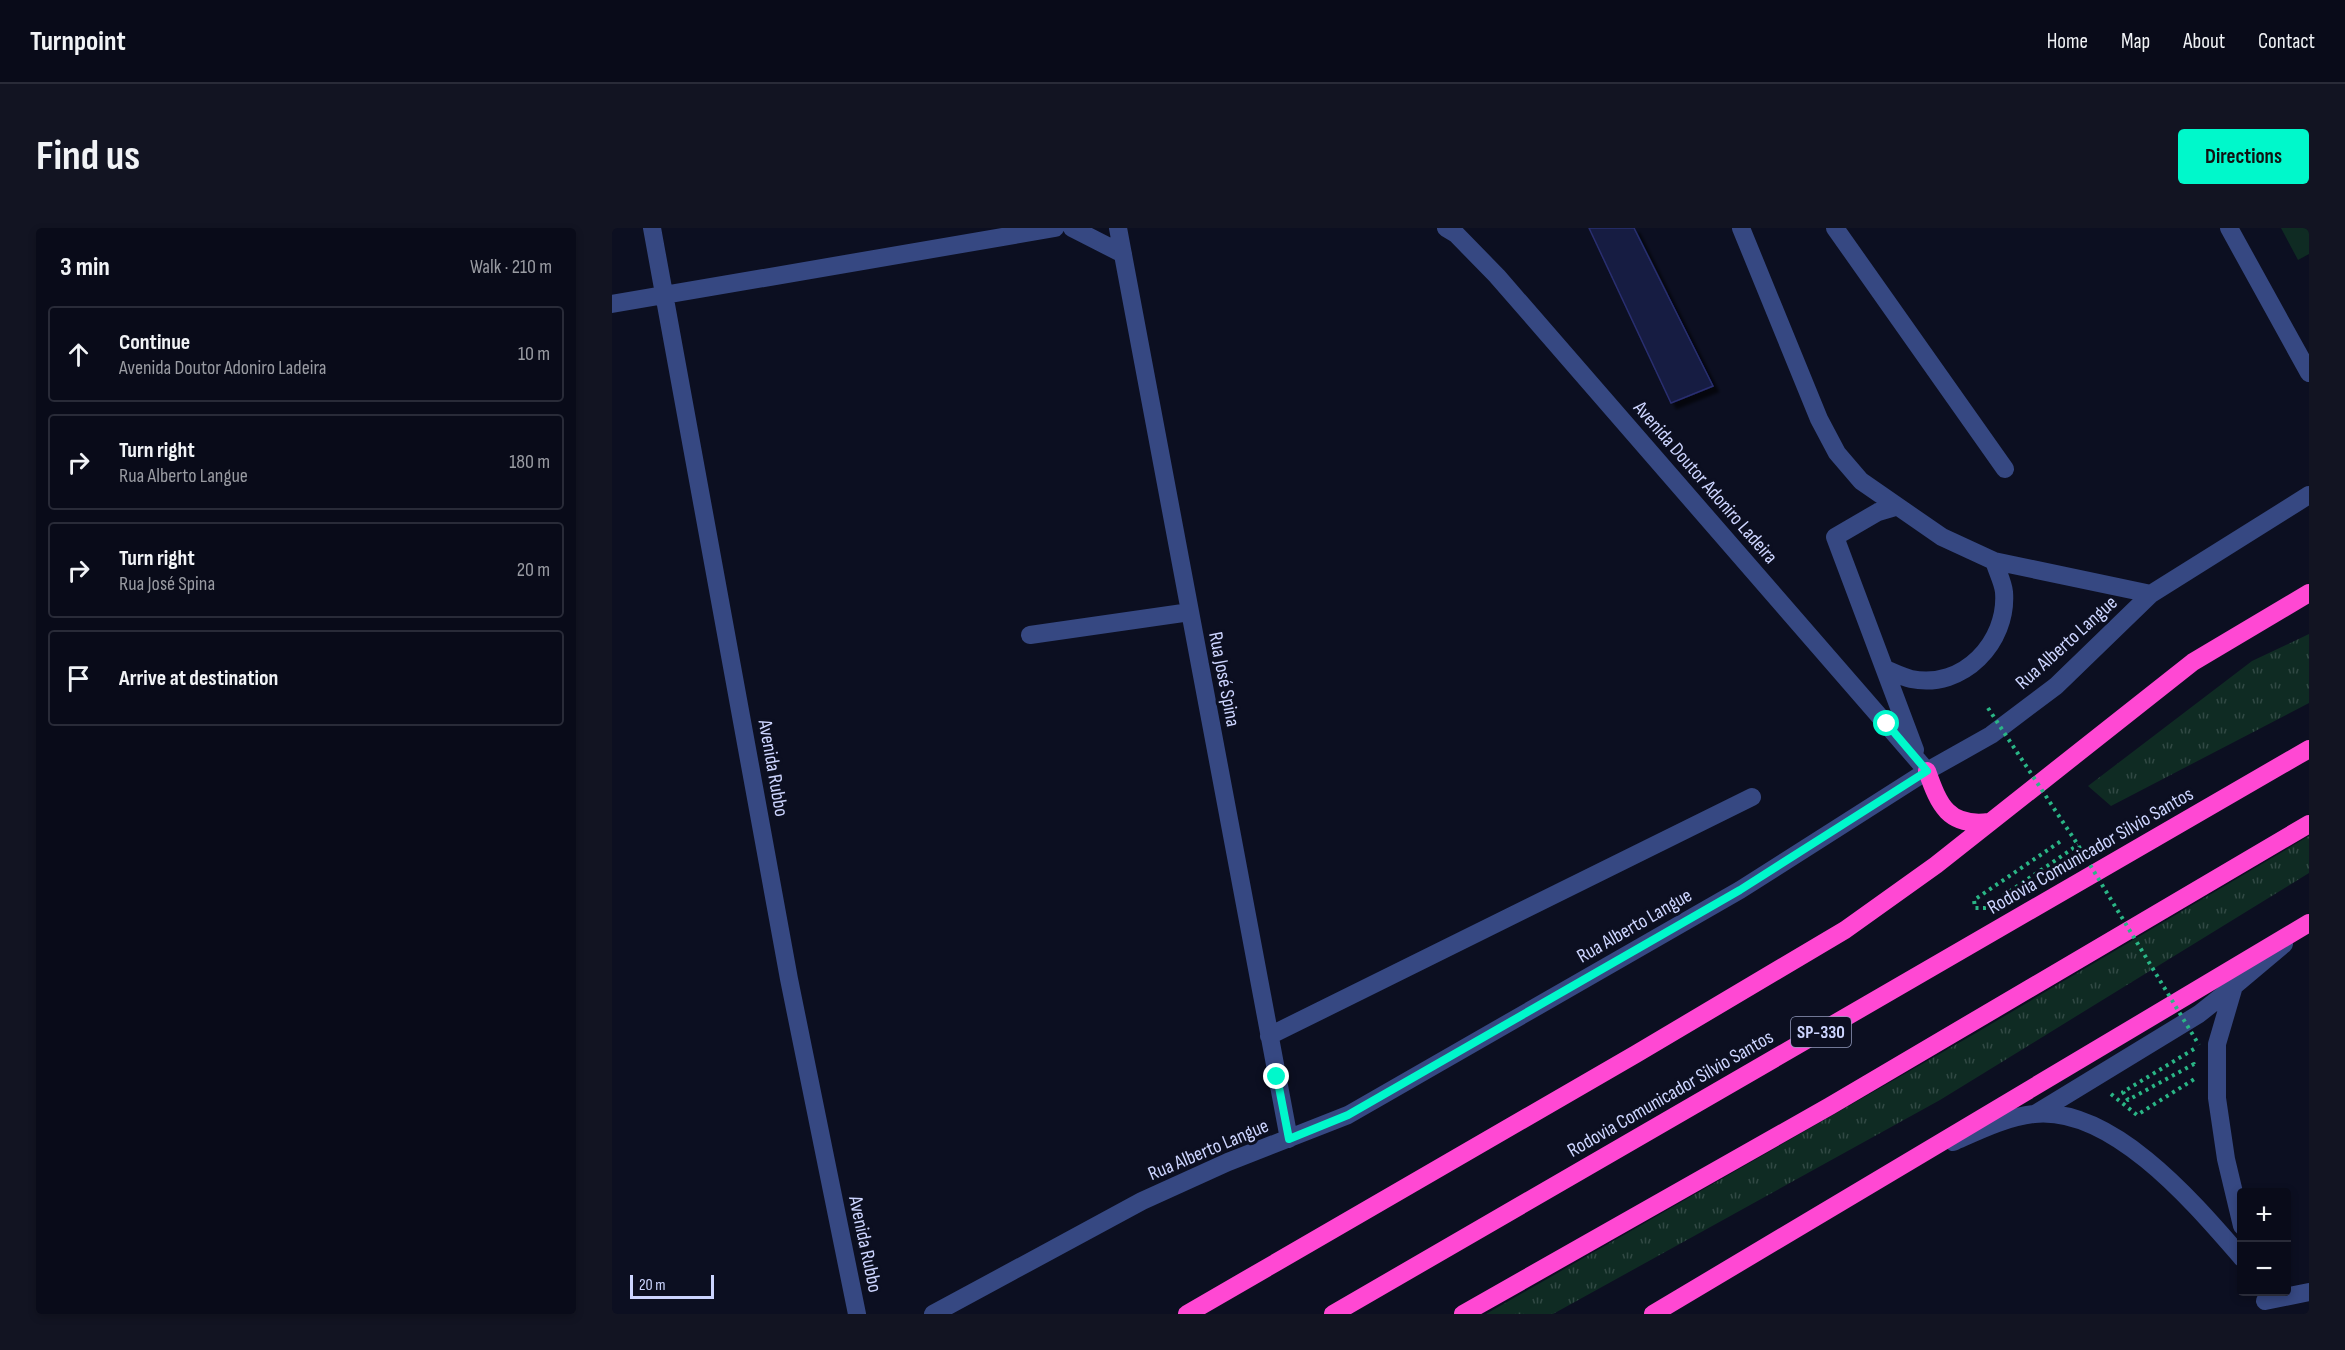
<!DOCTYPE html>
<html lang="en">
<head>
<meta charset="utf-8">
<style>
	body { margin:0; font-family:"Sofia Sans Condensed",sans-serif; background:#121422; color:#f1f3f6 }
	.controls { position:absolute; right:18px; bottom:18px; display:grid; overflow:hidden; border-radius:6px; box-shadow:0 3px 9px #0003 }
	.controls button { width:54px; height:54px; display:grid; place-items:center; padding:0; border:0; border-bottom:2px solid #292b38; background:#090b19; color:#f1f3f6; font:30px sans-serif }
	.scale { position:absolute; left:18px; bottom:15px; width:84px; box-sizing:border-box; padding-left:6px; border:3px solid #cdd5ff; border-top:0; font-size:16px; line-height:21px; white-space:nowrap; color:#cdd5ff; -webkit-text-stroke:4px #0c0f21; paint-order:stroke }
	.stop { position:absolute; width:18px; height:18px; margin:-14px; border:4px solid #00f8cb; border-radius:50%; background:#fff }
	.stop.end { background:#00f8cb; border-color:#fff; box-shadow:0 2px 6px #0008 }
	.list { margin:0; padding:0; list-style:none }
	h2 { display:flex; justify-content:space-between; align-items:center; height:78px; margin:0; padding:0 24px; font-size:26px }
	h2 small { font-size:20px; font-weight:400; color:#999ba2 }
	.list li { display:grid; grid-template-columns:39px 1fr auto; gap:18px; align-items:center; box-sizing:border-box; height:96px; margin:0 12px 12px; padding:0 12px; border:2px solid #292b38; border-radius:6px }
	.list b { display:block; font-size:22px; white-space:nowrap }
	.list p { margin:0; font-size:20px; white-space:nowrap; color:#999ba2 }
	.list em { font-size:20px; font-style:normal; color:#999ba2 }
	.icon { flex:none; width:33px; height:33px; fill:none; stroke:currentColor; stroke-width:2; stroke-linecap:round; stroke-linejoin:round }
	.map { position:relative; flex:none; width:1697px; height:1086px; overflow:hidden; border-radius:6px }
	header { display:flex; align-items:center; gap:36px; box-sizing:border-box; height:84px; padding:0 30px; background:#090b19; border-bottom:2px solid #292b38 }
	header strong { font-size:28px }
	nav { display:flex; gap:33px; margin-inline-start:auto; font-size:21px }
	.intro { display:flex; align-items:center; justify-content:space-between; box-sizing:border-box; height:144px; padding:0 36px }
	h1 { margin:0; font-size:42px }
	.button { padding:15px 27px; border-radius:6px; background:#00f8cb; color:#111; font-size:21px; font-weight:700 }
	main { display:flex; gap:36px; padding:0 36px }
	aside { flex:1; background:#090b19; border-radius:6px; box-shadow:0 3px 9px #0003 }
	.map>svg:first-child { display:block }
</style>
</head>
<body>
<header>
<strong>Turnpoint</strong>
<nav><a>Home</a><a>Map</a><a>About</a><a>Contact</a></nav>
</header>
<div class="intro"><h1>Find us</h1><a class="button">Directions</a></div>
<main>
<aside>
<h2>3 min<small>Walk · 210 m</small></h2>
<ul class="list">
<li><svg class="icon" aria-label="ahead" viewBox="0 0 24 24"><path d="M12 20V5M6 11l6-6 6 6"/></svg><div><b>Continue</b><p>Avenida Doutor Adoniro Ladeira</p></div><em>10 m</em></li>
<li><svg class="icon" aria-label="right" viewBox="0 0 24 24"><path d="M7 20v-9h11M14 6l5 5-5 5"/></svg><div><b>Turn right</b><p>Rua Alberto Langue</p></div><em>180 m</em></li>
<li><svg class="icon" aria-label="right" viewBox="0 0 24 24"><path d="M7 20v-9h11M14 6l5 5-5 5"/></svg><div><b>Turn right</b><p>Rua José Spina</p></div><em>20 m</em></li>
<li><svg class="icon" aria-label="arrive" viewBox="0 0 24 24"><path d="M6 21V4h12l-3 4 3 4H6"/></svg><div><b>Arrive at destination</b></div></li>
</ul>
</aside>
<div class="map">
<svg width="1697" height="1086" viewBox="0 0 1697 1086">
	<defs>
		<pattern id="grass-tufts" width="24" height="20" patternUnits="userSpaceOnUse" patternTransform="scale(1.5)"><rect width="24" height="20" fill="#0f2b23"/><path d="M3 7l-1-3M5 7V3M7 7l1-3M15 17l-1-3M17 17v-4M19 17l1-3" fill="none" stroke="#314944"/></pattern>
		<filter id="shadow"><feDropShadow dx="5.5" dy="5.5" stdDeviation="1.5" flood-color="#0009"/></filter>
	</defs>
	<rect width="100%" height="100%" fill="#0c0f21"/>
	<path fill="url(#grass-tufts)" d="M1697 406V475L1499 578 1476 558 1640 433Z
		M1697 608V645L1328 872 941 1086H874L1364 805Z"/>
	<path fill="#0f2b23" d="M1669 0H1697V26L1686 32Z"/>
	<path fill="#181b43" stroke="#292f70" stroke-width="1.5" filter="url(#shadow)" d="M977 0H1022L1101 158 1059 175Z"/>
	<g fill="none" stroke-linecap="round" stroke-linejoin="round">
		<path stroke="#2ab686" stroke-width="4" stroke-dasharray="3 4.5" stroke-linecap="butt" d="M1411 451 1437 429
			M1385 672 1466 617
			M1374 680H1363L1362 672 1449 613
			M1582 821 1511 864 1516 872 1582 836 1583 838
			M1499 866 1525 887 1584 850"/>
		<path stroke="#364882" stroke-width="18" d="M40 0 177 751 245 1086
			M460 0 511 26
			M506 0 677 911
			M834 0 844 6 885 48 1315 543
			M1129 0 1207 191 1225 225 1249 253 1330 309 1382 333 1539 366
			M1223 0 1393 241
			M1617 0 1697 145
			M0 76 443 0
			M1283 279 1266 284 1223 309 1303 522
			M418 407 578 384
			M1273 441C1281 444 1290 449 1299 451 1351 462 1396 414 1392 364 1391 354 1385 343 1382 333
			M657 808 1140 569
			M1423 886 1587 786 1621 759
			M1341 914C1366 903 1394 889 1422 886 1501 878 1583 976 1630 1030
			M1630 998 1614 931 1605 870V816L1622 758 1672 716
			M1653 1073 1697 1064
			M321 1086 530 973 616 934 736 887 1128 662 1315 543 1379 507 1444 458 1539 366 1697 267"/>
		<path stroke="#ff48d3" stroke-width="18" d="M1315 543C1327 577 1336 599 1377 594
			M575 1086 1024 826 1233 702 1324 637 1581 434 1697 365
			M721 1086 1697 521
			M851 1086 1218 878 1697 596
			M1041 1086 1697 695"/>
		<path stroke="#2ab686" stroke-width="4" stroke-dasharray="3 4.5" stroke-linecap="butt" d="M1376 480 1466 617 1587 817"/>
	</g>
	<g fill="none" stroke-linecap="round" stroke-linejoin="round">
		<path stroke="#00f8cb" stroke-width="8" d="M665 849 677 911 736 887 1128 662 1315 543 1275 496"/>
	</g>
	<g text-anchor="middle" stroke-width="6" stroke-linejoin="round" paint-order="stroke">
		<rect fill="#0c0f21" stroke="#939abc" stroke-width="1.5" x="1179" y="789" width="60" height="30" rx="4.5"/>
		<g font-size="18" font-weight="bold" fill="#cdd5ff">
			<text x="1209" y="810">SP-330</text>
		</g>
		<g font-size="20" fill="#cdd5ff" stroke="#0c0f21">
			<text transform="translate(1094 254) rotate(49)" y="7">Avenida Doutor Adoniro Ladeira</text>
			<text transform="translate(1454 414) rotate(-42)" y="7">Rua Alberto Langue</text>
			<text transform="translate(613 451) rotate(79)" y="7">Rua José Spina</text>
			<text transform="translate(162 540) rotate(80)" y="7">Avenida Rubbo</text>
			<text transform="translate(1478 622) rotate(-30)" y="7">Rodovia Comunicador Silvio Santos</text>
			<text transform="translate(1022 697) rotate(-30)" y="7">Rua Alberto Langue</text>
			<text transform="translate(1058 865) rotate(-30)" y="7">Rodovia Comunicador Silvio Santos</text>
			<text transform="translate(596 921) rotate(-23)" y="7">Rua Alberto Langue</text>
			<text transform="translate(254 1016) rotate(78)" y="7">Avenida Rubbo</text>
		</g>
	</g>
</svg>
<div class="controls">
<button>+</button>
<button>−</button>
</div>
<div class="scale">20 m</div>
<div class="stop" style="left:1275px;top:496px"></div>
<div class="stop end" style="left:665px;top:849px"></div>
</div>
</main>
</body>
</html>
